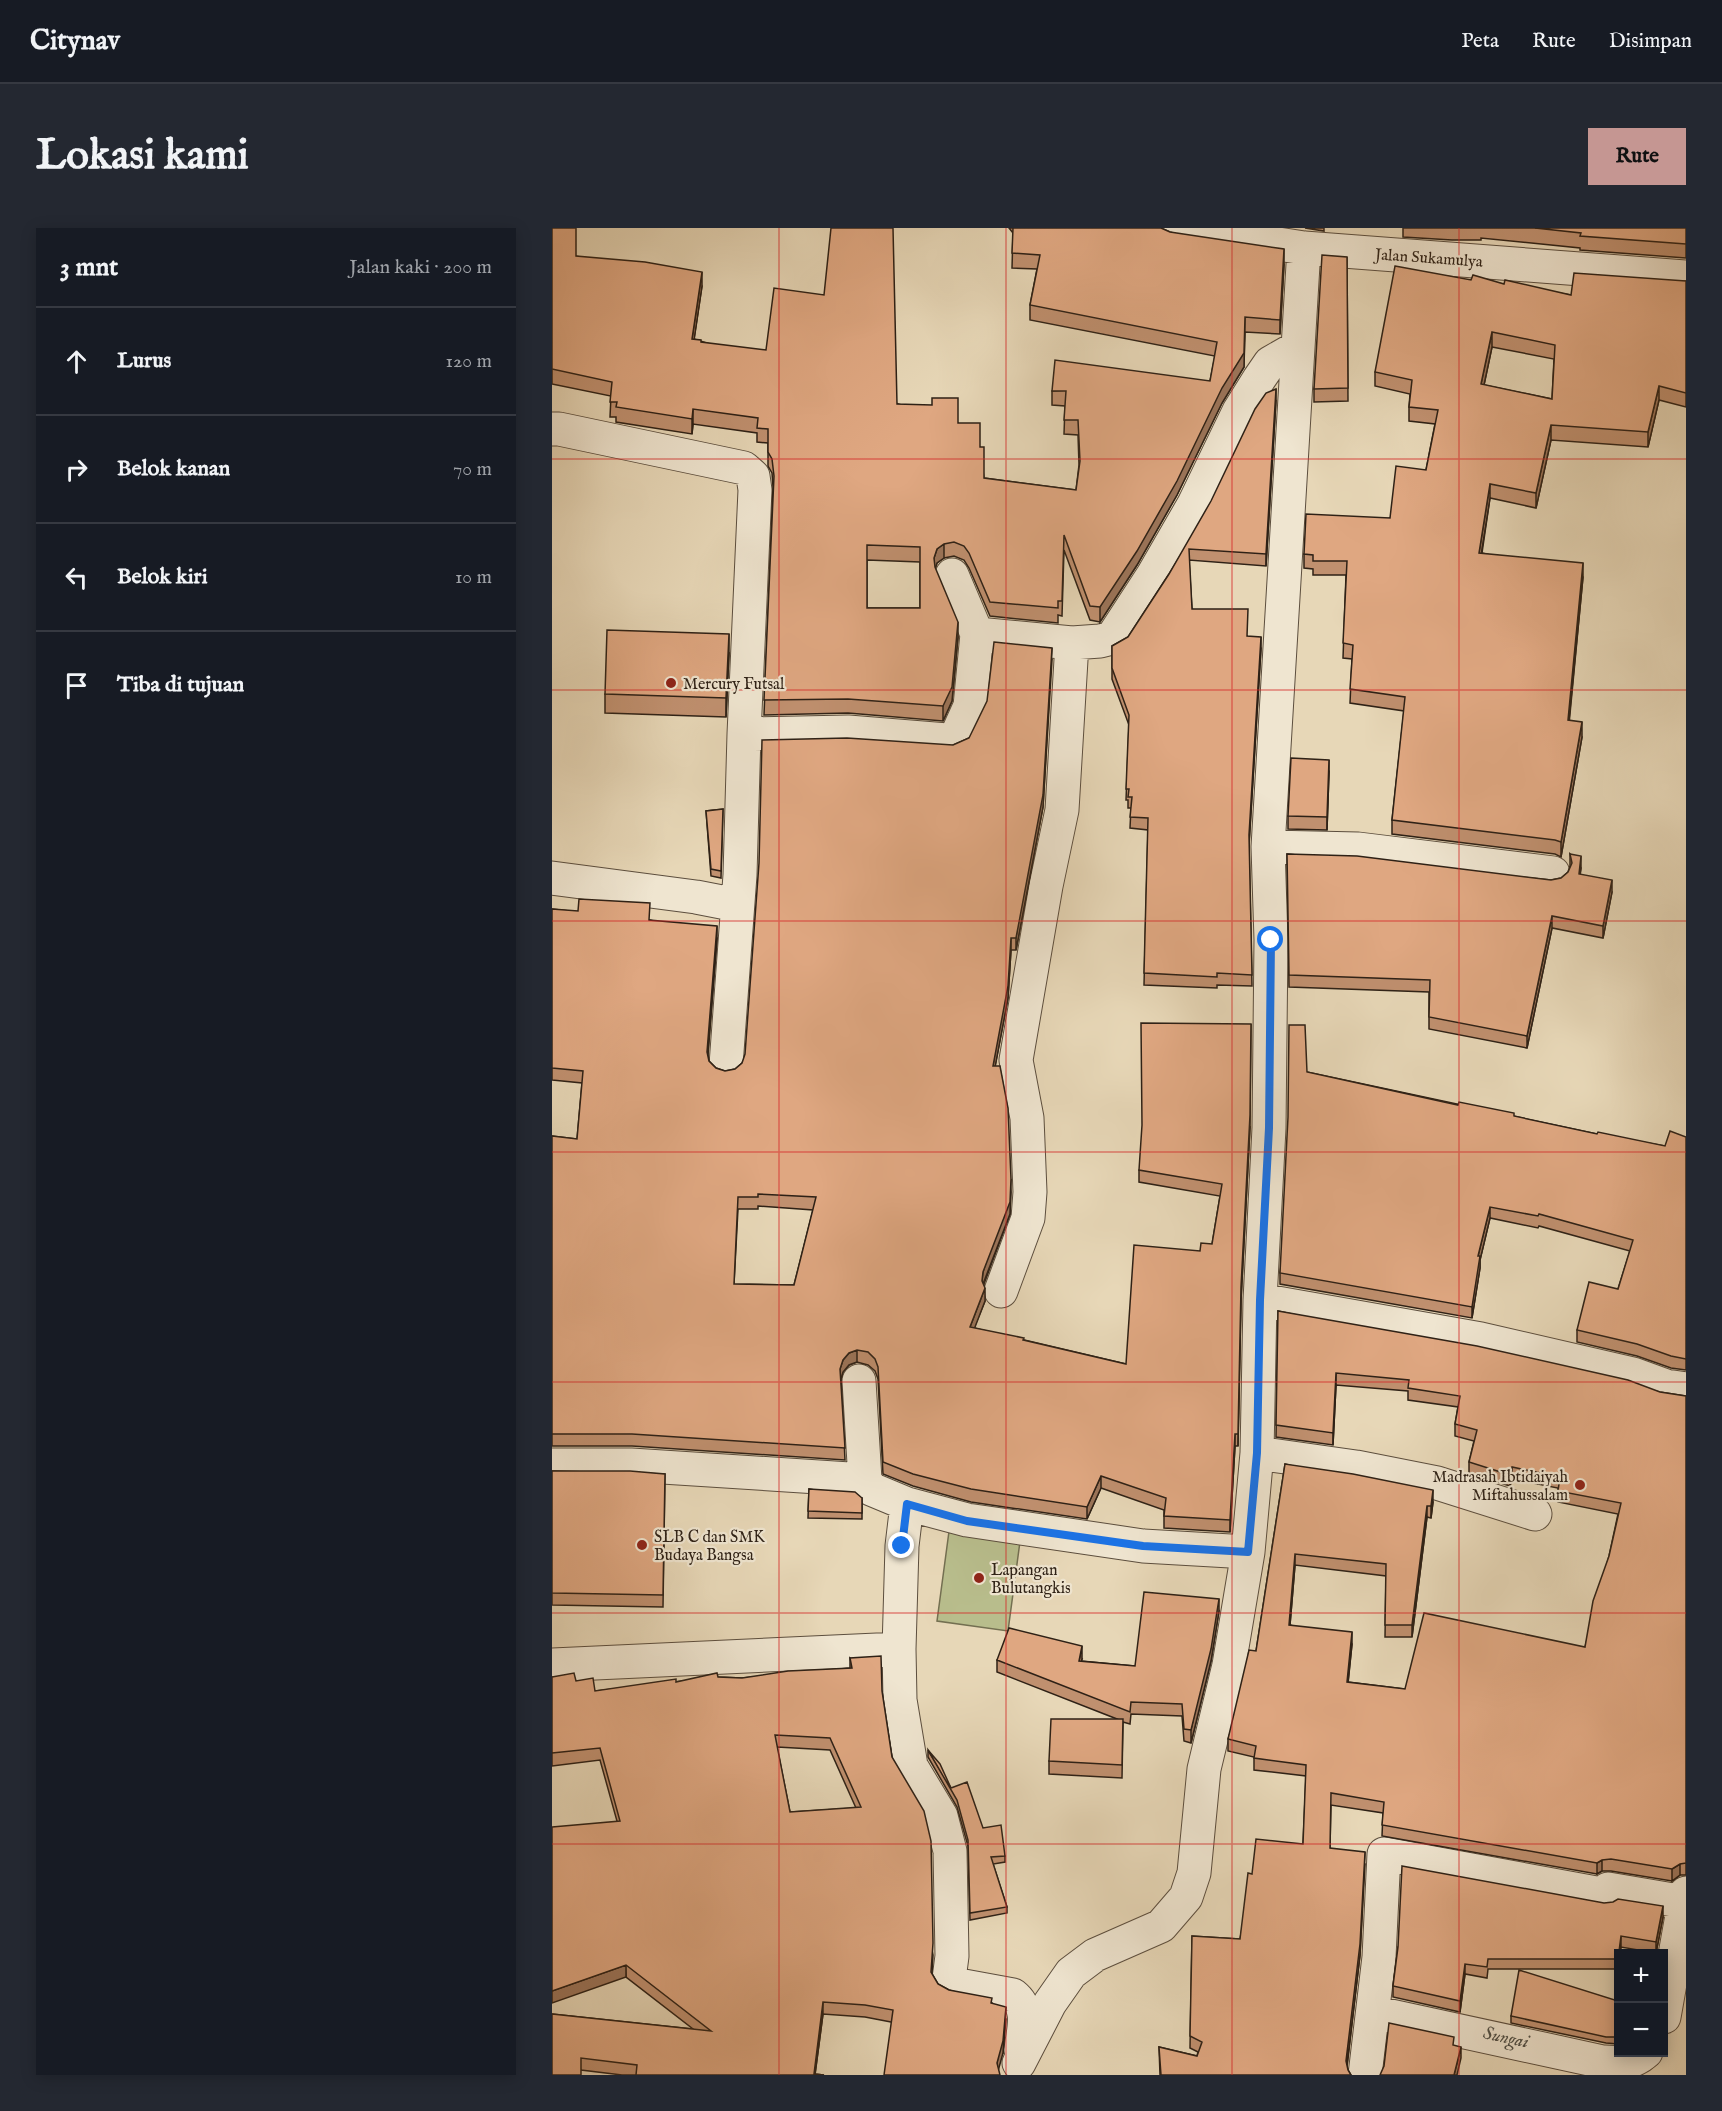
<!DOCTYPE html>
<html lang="id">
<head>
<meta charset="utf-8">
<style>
	body { margin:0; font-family:"IM FELL English",serif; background:#242831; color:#f1f3f6 }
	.controls { position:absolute; right:18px; bottom:18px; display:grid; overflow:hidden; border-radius:0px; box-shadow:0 3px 15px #0003 }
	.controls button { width:54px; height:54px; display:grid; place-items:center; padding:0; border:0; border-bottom:2px solid #363941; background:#171b24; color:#f1f3f6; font:30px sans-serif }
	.stop { position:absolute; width:18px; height:18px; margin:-14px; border:4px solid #1a73e8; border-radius:50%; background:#fff }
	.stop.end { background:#1a73e8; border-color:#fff; box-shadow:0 2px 6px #0008 }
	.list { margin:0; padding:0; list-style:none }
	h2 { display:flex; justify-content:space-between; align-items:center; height:78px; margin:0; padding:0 24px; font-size:26px }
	h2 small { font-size:20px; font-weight:400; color:#9ea1a6 }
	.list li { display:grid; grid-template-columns:39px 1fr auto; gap:18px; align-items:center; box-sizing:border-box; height:108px; padding:0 24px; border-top:2px solid #363941 }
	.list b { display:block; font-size:22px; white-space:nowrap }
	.list em { font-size:20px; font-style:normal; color:#9ea1a6 }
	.icon { flex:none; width:33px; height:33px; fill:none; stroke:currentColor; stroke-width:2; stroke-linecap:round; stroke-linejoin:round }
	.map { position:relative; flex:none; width:1134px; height:1847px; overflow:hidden; border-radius:0px }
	header { display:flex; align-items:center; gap:36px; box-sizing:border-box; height:84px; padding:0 30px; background:#171b24; border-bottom:2px solid #363941 }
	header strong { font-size:28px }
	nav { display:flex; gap:33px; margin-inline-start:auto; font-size:21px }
	.intro { display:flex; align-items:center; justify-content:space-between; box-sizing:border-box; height:144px; padding:0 36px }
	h1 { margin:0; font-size:42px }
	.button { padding:15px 27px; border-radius:0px; background:#c59692; color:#111; font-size:21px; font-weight:700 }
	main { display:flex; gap:36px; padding:0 36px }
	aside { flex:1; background:#171b24; border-radius:0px; box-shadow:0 3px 15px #0003 }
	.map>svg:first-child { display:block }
</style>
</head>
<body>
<header>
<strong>Citynav</strong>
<nav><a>Peta</a><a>Rute</a><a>Disimpan</a></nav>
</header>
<div class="intro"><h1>Lokasi kami</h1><a class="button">Rute</a></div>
<main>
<aside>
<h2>3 mnt<small>Jalan kaki · 200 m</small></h2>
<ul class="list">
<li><svg class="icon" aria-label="ahead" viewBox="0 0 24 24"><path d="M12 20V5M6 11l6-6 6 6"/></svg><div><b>Lurus</b></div><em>120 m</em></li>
<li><svg class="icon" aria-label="right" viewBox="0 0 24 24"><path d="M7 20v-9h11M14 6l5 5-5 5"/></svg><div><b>Belok kanan</b></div><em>70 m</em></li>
<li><svg class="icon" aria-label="left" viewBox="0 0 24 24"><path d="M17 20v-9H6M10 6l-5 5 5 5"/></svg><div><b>Belok kiri</b></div><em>10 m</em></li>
<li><svg class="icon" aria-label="arrive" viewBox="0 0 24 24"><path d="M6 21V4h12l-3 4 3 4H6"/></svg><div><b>Tiba di tujuan</b></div></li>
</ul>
</aside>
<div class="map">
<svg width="1134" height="1847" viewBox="0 0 1134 1847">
	<rect width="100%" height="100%" fill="#e7d7b7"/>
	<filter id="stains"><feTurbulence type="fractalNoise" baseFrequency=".00333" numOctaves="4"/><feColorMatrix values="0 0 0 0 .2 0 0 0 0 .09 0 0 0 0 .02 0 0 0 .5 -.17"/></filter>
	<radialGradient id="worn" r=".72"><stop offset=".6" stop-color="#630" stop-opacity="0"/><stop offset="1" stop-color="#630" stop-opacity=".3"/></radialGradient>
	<path fill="#b8bd8c" stroke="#736f51" stroke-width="1.5" d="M398 1296 469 1306 456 1403 385 1393Z"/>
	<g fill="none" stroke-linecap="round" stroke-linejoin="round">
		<g stroke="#5c4e3e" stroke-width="35">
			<path id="minor" d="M621 0 752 20 1134 49
				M0 201H7L192 240 201 248 203 262 192 506 188 647 174 837
				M425 406 520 415 548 413 560 410 601 347 642 276 687 183 707 151 718 135 746 119
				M192 506 296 504 395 512 404 509 418 478 425 406 400 347
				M716 619 806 621 1001 645
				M0 650 144 669 185 677
				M449 1063 476 990 478 964 475 890 464 832 494 658 510 582 520 415
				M708 1072 929 1111 1081 1146 1114 1158 1134 1161
				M307 1153 313 1252 319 1261 355 1276 415 1292 591 1318 696 1324
				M705 1225 804 1239 885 1255 983 1286
				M0 1237H79L313 1252
				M355 1276 350 1318 347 1421 348 1472 359 1538 389 1588 398 1623 400 1728 397 1751 401 1756 461 1767C479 1781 471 1802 469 1822
				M0 1437 347 1421
				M821 1784 1051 1834C1068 1835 1081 1836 1094 1824
				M1112 1789 1134 1665
				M467 1835 498 1775 519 1745 543 1727 609 1698 634 1669 642 1645 652 1541 677 1437 696 1324 705 1225 708 1072 717 900 719 712 716 619 752 20
				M813 1847 827 1729 832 1626 1055 1667 1056 1661 1133 1674"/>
		</g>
		<use href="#minor" stroke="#efe5d0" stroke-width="33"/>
	</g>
	<path fill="#c0906f" stroke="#2e2116" stroke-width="1.5" fill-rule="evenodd" d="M0 0 24 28 150 58 142 111 406 195 428 219 432 250 524 262 527 237 526 207 512 206 513 178 500 177V163L658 153 663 128 478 92V77L485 41 460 40 461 5 457 0H609L618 4 732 36 728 106 693 104 692 139 670 175 625 267 585 337 548 394 538 392 512 322 510 388 506 387V395L438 388 417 340 412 332 402 328 392 330 385 335 383 341 406 409 400 473 391 493 296 485 212 487 221 259 220 245 216 238V215L205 214V205L141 196 140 206 64 194V189H58L59 168 0 156ZM315 332 368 334V380H315Z
		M753 0H772V3Z
		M851 0H1134V30L1028 22V20L929 10V12H900L851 9Z
		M795 29 796 173 762 174V161Z
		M919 52 952 56 1019 67 1134 53V179L1107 172 1096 219 999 212 984 280 938 270 930 325 1031 349 1017 492 1030 509 1009 629 1003 626 840 606V592L852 483 798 475 800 431 791 430 794 347H761V341L752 340V326L838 290 874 242 883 196 857 193V179L858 166 823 158V144ZM940 119 1002 131 1000 171 932 157Z
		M724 172 714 338 637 332 640 381 695 408 709 420 697 615 700 758 665 757V760L592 757 596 602 578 600 579 580H576V572H574L577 497 560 451V418L576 409 617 346Z
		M177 425 174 489 53 485V466Z
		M500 432 491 579 464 722H459L456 770 443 838 459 964 458 986 432 1056 433 1073 422 1100 574 1136 648 1023 660 1016 668 968 587 954V942L698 899 689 1072 686 1218H683L678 1304 612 1300V1282L549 1260 535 1291 419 1274 361 1258 331 1246 326 1151 323 1143 316 1137 305 1134 297 1137 291 1144 289 1151 293 1232 80 1218H0V908L25 911 30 855 0 852V681L98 692 165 710 156 827 157 833 164 840 173 843 183 841 190 835 401 517 417 510ZM206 978 261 982 242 1057 182 1056 186 981H206Z
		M777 544 775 602 736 601V588Z
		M171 581 169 650 159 648 154 583Z
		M735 626 999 652 1009 650 1016 644 1018 638V626L1029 640 1028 646 1060 664 1051 710 1000 700 975 820 877 801V764L737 759Z
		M755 844 1045 906 1113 918 1134 909V1142L1119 1140 1085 1128 1025 1114V1102L1066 1061 1078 1023 987 998 986 1000 938 990 928 1032V1040L920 1090 728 1056V1045Z
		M726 1083 1108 1164 1134 1168V1647H1128L1120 1653 1059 1643H1050L1045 1646 830 1608 831 1585 779 1577 778 1620 813 1636 808 1727 795 1839 796 1842 799 1847H608L607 1819 645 1828 646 1824 638 1820 640 1708 688 1711 700 1646 751 1616 754 1548 702 1542V1529L676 1523V1511L704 1423 733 1236 881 1274 879 1290 875 1289 860 1409H833L834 1348 743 1337 738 1397 800 1416 796 1454 853 1461 1033 1419 1057 1328 1066 1286 1006 1274V1260L960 1251 958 1258 917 1245V1234L922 1213 903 1208V1196L906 1179 856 1172V1163L784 1157 781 1217 724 1209Z
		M0 1243 113 1246 111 1379 0 1377Z
		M257 1261 310 1270V1291L256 1290Z
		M667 1383 659 1433 639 1515 632 1513 630 1488 579 1486 578 1496 571 1494 570 1550 497 1546V1533L565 1491 445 1444V1432L530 1431 529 1433 583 1438Z
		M298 1430 330 1463 340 1529 381 1727 380 1746 386 1756 397 1762 440 1775 454 1791 451 1825 339 1794 313 1789 271 1786 263 1846 272 1847H70L29 1842 0 1786 141 1801 74 1749 65 1593 48 1532 0 1538V1449L24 1453 43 1463 166 1449 190 1450 298 1440ZM225 1519 278 1522 304 1580 238 1584Z
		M376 1522 399 1560 453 1628V1634L441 1636 455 1679V1685L418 1692 416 1618 405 1579 376 1529Z
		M1111 1689 1104 1725 1069 1719 1066 1741H936L935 1750 913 1746 908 1784 841 1769V1758L846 1719Z
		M1066 1773V1816L1054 1815 959 1795V1788Z"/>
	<path fill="#9c755a" stroke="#2e2116" stroke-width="1.5" d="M732 21V36L728 106V92Z
		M150 44V58L140 126V111Z
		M693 89 692 139 670 175 625 267 585 337 548 394V379Z
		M940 104V119L929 171V156Z
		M1107 158V172L1096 219V204Z
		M724 161V172L714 338V326Z
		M141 181V196L140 206V191Z
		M999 197V212L984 280V265Z
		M938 256V270L927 340V325Z
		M392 316V330L385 335 382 344V330L385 321Z
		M1031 335V349L1016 507V492Z
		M406 394V409L400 473 391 493V478Z
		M177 406V425L174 489V470Z
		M709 409V420L697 618V607Z
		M500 420 491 579 464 722V710Z
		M1030 494V509L1009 629V614Z
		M777 532V544L775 602V589Z
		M1029 628V640L1027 658V646Z
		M1060 652V664L1051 710V698Z
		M1000 688V700L975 820V808Z
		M165 698V710L155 836V824Z
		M459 710V722L456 770 441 850V838Z
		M699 796 698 899 689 1072 686 1218 689 1059Z
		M459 951 458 986 431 1056 430 1053 431 1044Z
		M938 979V990L928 1032V1040L920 1090V1079L926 1028Z
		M433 1060V1073L418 1112V1099Z
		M305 1122V1134L297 1137 291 1144 288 1154V1141L291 1132 297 1125Z
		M784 1145V1157L781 1217V1205Z
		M683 1206V1218L678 1304V1292Z
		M960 1239V1251L958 1258V1247Z
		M549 1248V1260L535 1291V1279Z
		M881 1262V1274L879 1290V1278Z
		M875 1278V1289L860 1409V1397Z
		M743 1326V1337L737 1409V1397Z
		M667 1371V1383L659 1433 639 1515V1502Z
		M800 1404V1416L795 1466V1454Z
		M530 1418V1431L527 1445V1433Z
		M813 1624 808 1727 794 1845V1833Z
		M1050 1632V1643L1045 1646V1635Z
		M1128 1636V1647L1120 1653V1641Z
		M1111 1678V1689L1104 1725V1714Z
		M1069 1708V1719L1068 1725H1066V1741V1731Z
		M913 1736V1746L908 1784V1773Z
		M74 1737V1749L0 1775V1763Z
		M271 1774V1786L263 1847H262Z
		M454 1779 451 1825 445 1847V1835Z
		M909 1819V1830L905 1847H902Z"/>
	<path fill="#dfa781" stroke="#2e2116" stroke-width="1.5" fill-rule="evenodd" d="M0 0H24V28L93 34 150 44 140 111 149 112V114L214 122 222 60 272 67 279 0H341L345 176 380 177V170H406V195H428V219H432V250L524 262 528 233 526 192H512L514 163H500L503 132 658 153 665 114 478 77 488 27 460 25 461 0H609L618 4 732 21 728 92 693 89 692 125 670 160 625 253 585 323 548 379 538 378 512 307 510 373H506V380L438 374 417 325 412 318 402 314 392 316 385 321 382 330 383 339 406 394 400 459 391 478 296 471 212 472 222 248 220 231 216 224V201L205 200 206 190 141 181 140 191 64 179 65 174H58L60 154 0 141ZM315 317 368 319V380H315Z
		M983 0H1134V16L1028 8 1029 5Z
		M770 27 795 29 796 160 762 161Z
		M843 38 919 52 921 47 952 56 953 52 1019 67 1022 45 1134 53V165L1107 158 1096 204 999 197 984 265 938 256 927 325 1031 335 1016 492 1030 494 1009 614 1003 612 840 592 853 469 798 461 801 417 791 415 795 333H761V327L752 326 754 286 838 290 844 238 874 242 886 182 857 179 860 152 823 144ZM940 104 1003 117 1000 171 929 156Z
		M724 161 714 326 637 321 640 381H696L695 408 709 409 697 607 700 747 665 745V749L592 745 596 590 578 589 580 569H576L577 561H574L577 487 560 440V418L576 409 617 346 659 273 703 181 714 165Z
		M55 402 177 406 174 470 53 466Z
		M442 414 500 420 491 567 464 710H459L456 758 441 838H448L456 880 459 951 458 974 431 1044 430 1053 433 1060 418 1099 472 1110 471 1112 574 1136 582 1017 648 1023 649 1015 660 1016 670 956 587 942 590 897 589 795 699 796 698 887 689 1059 686 1206H683L678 1292 612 1288 614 1270 549 1248 535 1279 419 1261 361 1246 331 1234 326 1139 323 1131 316 1124 305 1122 297 1125 291 1132 288 1141 293 1220 80 1206H0V908L25 911 31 843 0 840V681L26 683 27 671 98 675 97 692 165 698 155 824 157 833 164 840 173 843 183 841 190 835 193 826 207 635 210 512 295 510 401 517 417 510 435 473ZM206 966 264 969 242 1057 182 1056 186 969H206Z
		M739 530 777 532 775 589 736 588Z
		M171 581 169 643 159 641 154 583Z
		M735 626 805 628 999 652 1009 650 1016 644 1020 635 1018 626 1029 628 1027 646 1060 652 1051 698 1000 688 975 808 877 789 878 752 737 747Z
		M737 797H753L755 844 906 877 907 874 962 885V888L1045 906 1046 904 1113 918 1118 903 1134 909V1131L1119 1128 1085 1116 1025 1102 1037 1054 1066 1061 1081 1012 987 986 986 988 938 979 926 1028H928L920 1079 728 1045 736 889Z
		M726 1083 925 1118 1076 1152 1108 1164 1134 1168V1635L1128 1636 1120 1641 1059 1631 1050 1632 1045 1635 830 1597 832 1574 779 1565 778 1620 813 1624 808 1716 794 1833 796 1842 799 1847H609L607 1819 645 1828 650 1814 638 1808 640 1708 688 1711 696 1645 700 1646 704 1611 751 1616 754 1537 702 1530 704 1518 676 1511 697 1422 704 1423 733 1236 801 1246 881 1262 879 1278H875L860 1397H833L834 1336 743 1326 737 1397 800 1404 795 1454 853 1461 872 1385 1033 1419 1041 1373 1057 1328 1069 1275 1006 1263 1008 1249 960 1239 958 1247 917 1234 925 1202 903 1196 908 1168 856 1160 857 1152 784 1145 781 1205 724 1197Z
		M0 1243H78L113 1246 111 1367 0 1365Z
		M257 1261 303 1264 310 1270V1285L256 1283Z
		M592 1364 667 1371 659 1421 639 1502 632 1501 630 1476 579 1474 578 1484 445 1432 457 1400 530 1418 527 1433 583 1438Z
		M329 1428 330 1463 340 1529 372 1583 379 1613 381 1715 379 1744 386 1756 397 1762 440 1770 439 1775 454 1779 451 1813 445 1835 448 1847H332L341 1782 313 1777 271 1774 262 1846 272 1847H84L85 1837 29 1830V1847H0V1786L159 1803 74 1737 0 1763V1599L68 1593 48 1520 0 1525V1449L22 1445 24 1453 41 1450 43 1463 124 1451V1454L165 1445 166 1449 190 1450 236 1443 300 1440 298 1430ZM223 1507 278 1510 309 1579 238 1584Z
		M499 1491H571L570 1537 497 1533Z
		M376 1522 388 1536 399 1560 415 1554 431 1600 449 1597 453 1628 439 1629 455 1679 418 1685 416 1612 405 1572Z
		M850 1638 1052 1675 1061 1674 1066 1671 1111 1678 1104 1714 1069 1708 1066 1731H936L935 1739 913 1736 908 1773 841 1758 846 1719Z
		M967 1742 1066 1773V1809H1054L959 1788Z
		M837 1795 902 1809 901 1817 909 1819 902 1847H828L832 1838Z"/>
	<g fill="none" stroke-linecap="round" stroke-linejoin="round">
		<path stroke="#1a73e8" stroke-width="8" d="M350 1318 355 1276 415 1293 591 1318 696 1324 705 1225 708 1072 717 900 719 712"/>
	</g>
	<path fill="none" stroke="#d62828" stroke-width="1.5" stroke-opacity="0.55" d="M227 0V1847M454 0V1847M680 0V1847M907 0V1847M0 231H1134M0 462H1134M0 693H1134M0 924H1134M0 1154H1134M0 1385H1134M0 1616H1134"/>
	<g fill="#8f2418" stroke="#efe5d0" stroke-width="2">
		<circle cx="119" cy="455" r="6"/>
		<circle cx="1028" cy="1257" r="6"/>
		<circle cx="90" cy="1317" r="6"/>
		<circle cx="427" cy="1350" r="6"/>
	</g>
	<g text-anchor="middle" stroke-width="4.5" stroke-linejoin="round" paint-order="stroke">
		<g font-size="16" fill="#2e2116" stroke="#efe5d0">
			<text transform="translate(877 29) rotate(4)" y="6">Jalan Sukamulya</text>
		</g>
		<g font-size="16" fill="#2e2116" stroke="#efe5d0" text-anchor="start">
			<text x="131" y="461">Mercury Futsal</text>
			<text x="1016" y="1254" text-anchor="end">Madrasah Ibtidaiyah<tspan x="1016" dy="18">Miftahussalam</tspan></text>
			<text x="102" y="1314">SLB C dan SMK<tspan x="102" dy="18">Budaya Bangsa</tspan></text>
			<text x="439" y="1347">Lapangan<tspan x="439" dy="18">Bulutangkis</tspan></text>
		</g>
		<g font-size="18" font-style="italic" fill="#4e4e46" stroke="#efe5d0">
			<text transform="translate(954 1809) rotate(12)" y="6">Sungai</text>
		</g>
	</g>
	<rect width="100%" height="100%" filter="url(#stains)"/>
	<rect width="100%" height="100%" fill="url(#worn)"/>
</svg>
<div class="controls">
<button>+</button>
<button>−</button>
</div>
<div class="stop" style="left:719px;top:712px"></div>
<div class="stop end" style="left:350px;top:1318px"></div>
</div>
</main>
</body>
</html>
